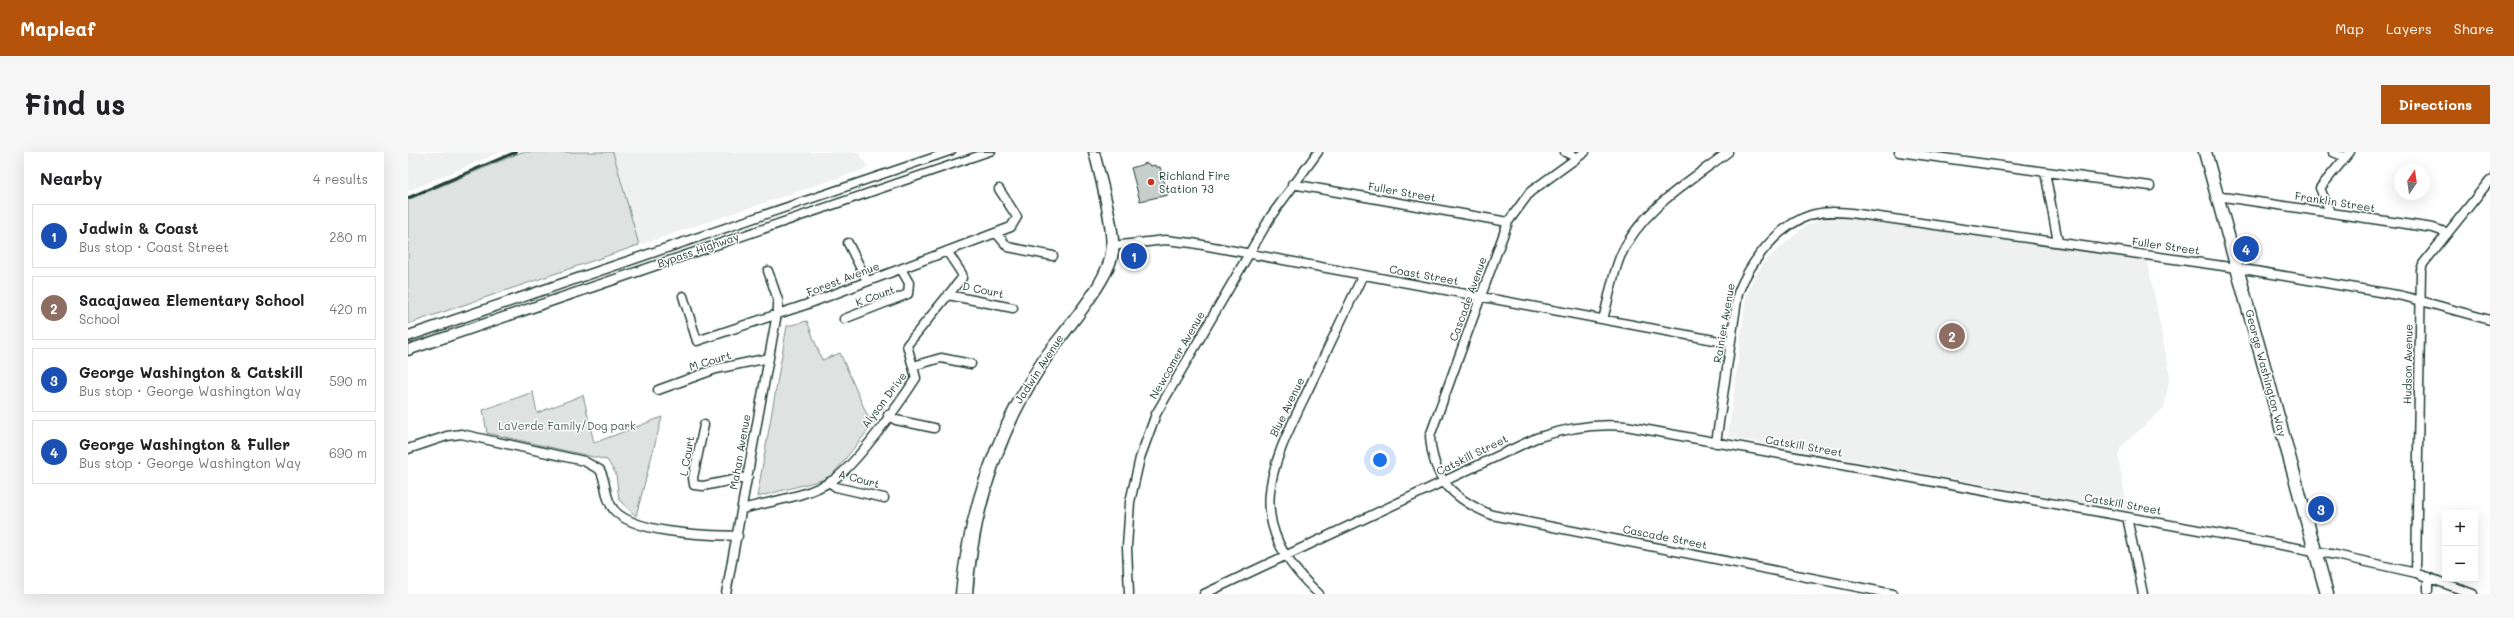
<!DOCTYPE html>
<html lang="en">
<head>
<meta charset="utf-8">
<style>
	body { margin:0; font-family:Mali,sans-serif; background:#f6f6f6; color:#202124 }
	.controls { position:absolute; right:12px; bottom:12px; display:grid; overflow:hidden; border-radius:0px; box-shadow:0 4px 16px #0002 }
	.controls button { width:36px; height:36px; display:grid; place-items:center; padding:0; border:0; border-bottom:1px solid #e0e0e0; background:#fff; color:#202124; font:20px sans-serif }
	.compass { position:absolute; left:1986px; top:12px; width:36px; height:36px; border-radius:50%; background:#fff; box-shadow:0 4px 16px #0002; rotate:13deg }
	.you { position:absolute; left:972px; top:308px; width:14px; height:14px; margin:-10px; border:3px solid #fff; border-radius:50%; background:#1a73e8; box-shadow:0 0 0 6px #1a73e833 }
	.badge { display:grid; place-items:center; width:26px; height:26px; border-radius:50%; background:#b45309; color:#fff; font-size:13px; font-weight:700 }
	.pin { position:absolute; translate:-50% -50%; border:2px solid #fff; box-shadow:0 1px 4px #0006 }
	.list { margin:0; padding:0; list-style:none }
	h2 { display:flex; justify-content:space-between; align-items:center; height:52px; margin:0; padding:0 16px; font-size:17px }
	h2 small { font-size:13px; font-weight:400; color:#757577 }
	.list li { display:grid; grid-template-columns:26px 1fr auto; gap:12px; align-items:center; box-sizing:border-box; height:64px; margin:0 8px 8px; padding:0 8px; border:1px solid #e0e0e0; border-radius:0px }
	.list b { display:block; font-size:15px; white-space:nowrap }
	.list p { margin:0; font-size:13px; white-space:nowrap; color:#757577 }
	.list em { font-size:13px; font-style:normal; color:#757577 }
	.map { position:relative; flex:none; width:2082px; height:442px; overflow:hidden; border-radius:0px }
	header { display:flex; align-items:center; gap:24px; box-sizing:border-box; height:56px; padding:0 20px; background:#b45309; color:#fff }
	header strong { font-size:19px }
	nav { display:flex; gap:22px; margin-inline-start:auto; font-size:14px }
	.intro { display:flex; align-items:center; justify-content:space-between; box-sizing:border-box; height:96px; padding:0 24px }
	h1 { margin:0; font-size:28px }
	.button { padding:10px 18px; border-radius:0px; background:#b45309; color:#fff; font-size:14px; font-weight:700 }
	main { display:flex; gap:24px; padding:0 24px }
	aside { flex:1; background:#fff; border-radius:0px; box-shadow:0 4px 16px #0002 }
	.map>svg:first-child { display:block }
</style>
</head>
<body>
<header>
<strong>Mapleaf</strong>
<nav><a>Map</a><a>Layers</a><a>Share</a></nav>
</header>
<div class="intro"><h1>Find us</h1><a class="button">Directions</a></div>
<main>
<aside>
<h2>Nearby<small>4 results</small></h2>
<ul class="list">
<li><span class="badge" style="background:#1a4fb4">1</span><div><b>Jadwin &amp; Coast</b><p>Bus stop · Coast Street</p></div><em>280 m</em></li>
<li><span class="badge" style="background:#8d6e63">2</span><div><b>Sacajawea Elementary School</b><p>School</p></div><em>420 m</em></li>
<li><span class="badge" style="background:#1a4fb4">3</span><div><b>George Washington &amp; Catskill</b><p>Bus stop · George Washington Way</p></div><em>590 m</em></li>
<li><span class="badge" style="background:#1a4fb4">4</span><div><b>George Washington &amp; Fuller</b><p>Bus stop · George Washington Way</p></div><em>690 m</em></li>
</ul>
</aside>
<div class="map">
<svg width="2082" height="442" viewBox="0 0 2082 442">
	<rect width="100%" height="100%" fill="#fff"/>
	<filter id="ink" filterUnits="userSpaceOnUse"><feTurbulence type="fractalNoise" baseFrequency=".025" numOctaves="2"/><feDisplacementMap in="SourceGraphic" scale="8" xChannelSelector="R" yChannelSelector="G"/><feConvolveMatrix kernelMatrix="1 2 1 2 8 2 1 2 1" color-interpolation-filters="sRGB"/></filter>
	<g filter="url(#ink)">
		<path fill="#eef1f0" d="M0 0H93L0 39Z
			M205 0H451L460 16 231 93Z
			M1438 65 1739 107 1762 223 1756 256 1713 295 1710 304 1720 359 1320 285 1338 145 1346 125 1358 108 1397 74 1414 67Z"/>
		<path fill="#dee3e2" stroke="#7e908b" d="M114 0H205L231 93 0 172V48Z
			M399 169 414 208 432 201 460 265 467 264 469 267 422 326 349 345 379 174Z
			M125 240 129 261 175 243 186 291 254 265 228 364 211 348 208 322 199 308 79 281 75 258Z"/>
		<path fill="#c7cfcc" stroke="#1f3d34" d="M739 11 743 14 747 13 748 15H752L760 43 732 49 723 16Z"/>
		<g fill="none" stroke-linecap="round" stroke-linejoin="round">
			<g stroke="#1f3d34" stroke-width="11">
				<path id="minor" d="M1157 0 1169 6
					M1177 0 1122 40 1100 70 1022 284C1025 328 1045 347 1084 363L1485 442
					M1491 0 1742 34
					M1925 0 1937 5
					M1637 20 1650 90
					M884 32 1100 70
					M1809 44 2025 76 2040 81
					M1922 60 1912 36 1942 0
					M588 81 600 95 645 104
					M440 91 459 129
					M704 94 757 88 784 91 1322 191
					M540 143 605 156
					M275 144 289 189 397 153 603 75 609 65 591 37
					M436 167 500 142 501 131 493 117
					M1195 167C1201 147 1204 125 1212 105 1232 58 1281 30 1320 0
					M505 214 533 206 563 212
					M250 238 308 217 361 206
					M480 263 488 268 526 276
					M296 273 285 326 286 333 295 334 340 325
					M1308 291 1330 141C1342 110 1370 73 1403 63 1416 59 1430 60 1443 61L1829 116 1995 144 2082 168
					M0 297 39 284 53 282 176 309 192 318C199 330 196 346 206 358 227 382 299 383 330 384
					M421 330 428 335 476 346
					M334 357C363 349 399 345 425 328 448 313 492 251 508 226L499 193 554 126V122L539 99
					M1719 365 1735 442
					M2008 421 2013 118 2015 112 2082 28
					M2020 425V438
					M318 442 370 156V148L360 119
					M721 442 719 395 722 350 732 306 748 262 863 64 910 0
					M796 442 1128 286C1158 276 1187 271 1218 274L1928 403 2008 421 2065 442
					M911 442C834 371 860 320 900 238 918 200 937 161 955 123"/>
			</g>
			<g stroke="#1f3d34" stroke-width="15">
				<path id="secondary" d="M1797 0 1919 442"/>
			</g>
			<g stroke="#1f3d34" stroke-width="3">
				<path id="primary" d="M681 0H691C697 23 713 80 710 101 705 133 659 183 641 211 595 281 570 359 564 442H548C556 356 584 277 631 205 650 177 693 133 698 101 702 79 687 23 681 0Z"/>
			</g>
			<g stroke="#1f3d34" stroke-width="3">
				<path id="trunk" d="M530 0H547L545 2 0 189V179Z
					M570 0H587L585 2 0 203V193Z"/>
			</g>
			<use href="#minor" stroke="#fff" stroke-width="8"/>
			<use href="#secondary" stroke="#fff" stroke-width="12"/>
			<use href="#primary" fill="#fff" fill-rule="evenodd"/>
			<use href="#trunk" fill="#fff" fill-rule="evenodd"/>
			<path stroke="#1f3d34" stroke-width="3" d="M0 46 108 0"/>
		</g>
	</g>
	<circle fill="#c8321e" stroke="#fff" stroke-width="1.5" cx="743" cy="30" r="4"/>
	<g text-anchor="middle" stroke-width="3" stroke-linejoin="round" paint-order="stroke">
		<g font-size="11" fill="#1f3d34" stroke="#fff" text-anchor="start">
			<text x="751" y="28">Richland Fire<tspan x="751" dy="13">Station 73</tspan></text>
		</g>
		<g font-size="11" fill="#1f3d34" stroke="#fff">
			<text transform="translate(994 40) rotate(10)" y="4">Fuller Street</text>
			<text transform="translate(1927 50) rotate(9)" y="4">Franklin Street</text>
			<text transform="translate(1758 94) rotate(8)" y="4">Fuller Street</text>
			<text transform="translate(290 98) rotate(-19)" y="4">Bypass Highway</text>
			<text transform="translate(1016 123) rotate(10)" y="4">Coast Street</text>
			<text transform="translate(435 127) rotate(-21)" y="4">Forest Avenue</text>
			<text transform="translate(575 138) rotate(12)" y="4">D Court</text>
			<text transform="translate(467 144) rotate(-20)" y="4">K Court</text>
			<text transform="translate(1060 147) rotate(-70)" y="4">Cascade Avenue</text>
			<text transform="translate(1316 171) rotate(-80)" y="4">Rainier Avenue</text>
			<text transform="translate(769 203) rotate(-60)" y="4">Newcomer Avenue</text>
			<text transform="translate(302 209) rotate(-17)" y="4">M Court</text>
			<text transform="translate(2000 212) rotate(-89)" y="4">Hudson Avenue</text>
			<text transform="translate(631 217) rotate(-57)" y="4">Jadwin Avenue</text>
			<text transform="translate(1858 221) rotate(75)" y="4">George Washington Way</text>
			<text transform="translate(476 248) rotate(-53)" y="4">Alyson Drive</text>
			<text transform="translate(879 255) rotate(-64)" y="4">Blue Avenue</text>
			<text transform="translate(1396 294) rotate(10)" y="4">Catskill Street</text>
			<text transform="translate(332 300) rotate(-80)" y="4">Mahan Avenue</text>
			<text transform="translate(1064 303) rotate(-26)" y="4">Catskill Street</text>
			<text transform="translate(279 304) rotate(-80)" y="4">L Court</text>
			<text transform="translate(451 327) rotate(15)" y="4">A Court</text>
			<text transform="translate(1715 352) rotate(10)" y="4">Catskill Street</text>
			<text transform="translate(1257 385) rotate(11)" y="4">Cascade Street</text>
		</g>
		<g font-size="11" fill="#455e57" stroke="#fff">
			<text x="159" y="278">LaVerde Family/Dog park</text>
		</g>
	</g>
</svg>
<div class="controls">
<button>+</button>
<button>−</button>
</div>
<svg class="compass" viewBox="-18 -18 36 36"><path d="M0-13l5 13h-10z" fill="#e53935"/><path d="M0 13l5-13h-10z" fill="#757577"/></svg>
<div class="you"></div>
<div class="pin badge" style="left:726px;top:104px;background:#1a4fb4">1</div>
<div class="pin badge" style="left:1544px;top:184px;background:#8d6e63">2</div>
<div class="pin badge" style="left:1913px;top:357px;background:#1a4fb4">3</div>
<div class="pin badge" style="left:1838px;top:97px;background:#1a4fb4">4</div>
</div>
</main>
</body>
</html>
